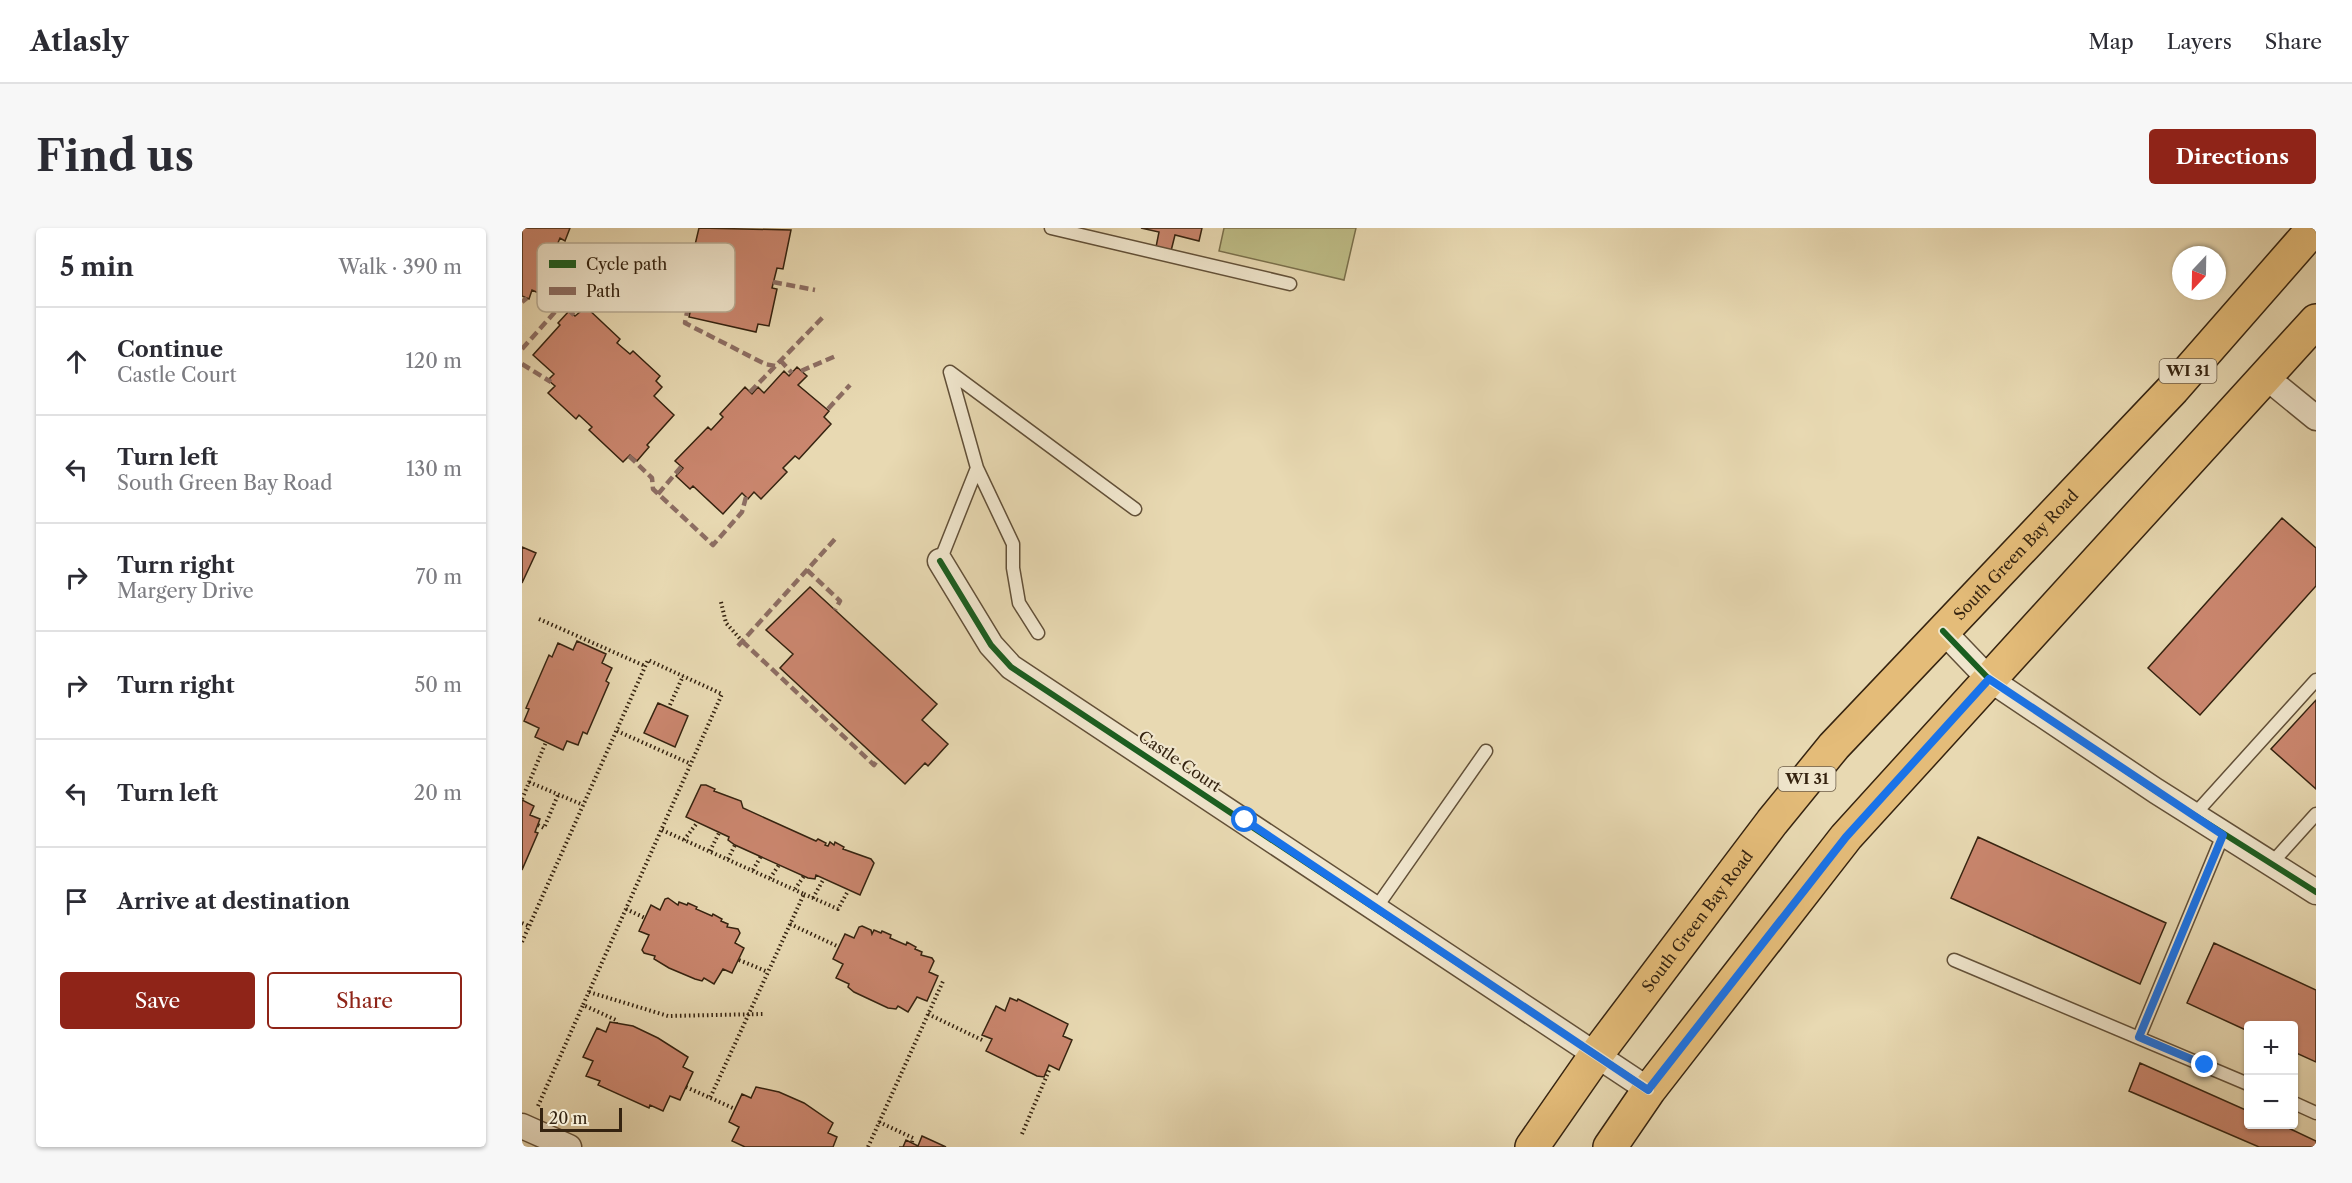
<!DOCTYPE html>
<html lang="en">
<head>
<meta charset="utf-8">
<style>
	body { margin:0; font-family:"Libre Caslon Text",serif; background:#f7f7f7; color:#2b2b33 }
	.controls { position:absolute; right:18px; bottom:18px; display:grid; overflow:hidden; border-radius:6px; box-shadow:0 2px 4px #0004 }
	.controls button { width:54px; height:54px; display:grid; place-items:center; padding:0; border:0; border-bottom:2px solid #e1e1e2; background:#fff; color:#2b2b33; font:30px sans-serif }
	.compass { position:absolute; left:1650px; top:18px; width:54px; height:54px; border-radius:50%; background:#fff; box-shadow:0 2px 4px #0004; rotate:202deg }
	.scale { position:absolute; left:18px; bottom:15px; width:82px; box-sizing:border-box; padding-left:6px; border:3px solid #352310; border-top:0; font-size:16px; line-height:21px; white-space:nowrap; color:#352310; -webkit-text-stroke:4px #f0e6cd; paint-order:stroke }
	.stop { position:absolute; width:18px; height:18px; margin:-14px; border:4px solid #1a73e8; border-radius:50%; background:#fff }
	.stop.end { background:#1a73e8; border-color:#fff; box-shadow:0 2px 6px #0008 }
	.list { margin:0; padding:0; list-style:none }
	h2 { display:flex; justify-content:space-between; align-items:center; height:78px; margin:0; padding:0 24px; font-size:26px }
	h2 small { font-size:20px; font-weight:400; color:#7c7c81 }
	.list li { display:grid; grid-template-columns:39px 1fr auto; gap:18px; align-items:center; box-sizing:border-box; height:108px; padding:0 24px; border-top:2px solid #e1e1e2 }
	.list b { display:block; font-size:22px; white-space:nowrap }
	.list p { margin:0; font-size:20px; white-space:nowrap; color:#7c7c81 }
	.list em { font-size:20px; font-style:normal; color:#7c7c81 }
	.actions { display:flex; gap:12px; padding:18px 24px }
	.actions a { flex:1; padding:14px 0; border:2px solid #8f2418; border-radius:6px; text-align:center; font-size:21px; color:#8f2418 }
	.actions .main { background:#8f2418; color:#fff }
	.icon { flex:none; width:33px; height:33px; fill:none; stroke:currentColor; stroke-width:2; stroke-linecap:round; stroke-linejoin:round }
	.map { position:relative; flex:none; width:1794px; height:919px; overflow:hidden; border-radius:6px }
	header { display:flex; align-items:center; gap:36px; box-sizing:border-box; height:84px; padding:0 30px; background:#fff; border-bottom:2px solid #e1e1e2 }
	header strong { font-size:28px }
	nav { display:flex; gap:33px; margin-inline-start:auto; font-size:21px }
	.intro { display:flex; align-items:center; justify-content:space-between; box-sizing:border-box; height:144px; padding:0 36px }
	h1 { margin:0; font-size:42px }
	.button { padding:15px 27px; border-radius:6px; background:#8f2418; color:#fff; font-size:21px; font-weight:700 }
	main { display:flex; gap:36px; padding:0 36px }
	aside { flex:1; background:#fff; border-radius:6px; box-shadow:0 2px 4px #0004 }
	.map>svg:first-child { display:block }
</style>
</head>
<body>
<header>
<strong>Atlasly</strong>
<nav><a>Map</a><a>Layers</a><a>Share</a></nav>
</header>
<div class="intro"><h1>Find us</h1><a class="button">Directions</a></div>
<main>
<aside>
<h2>5 min<small>Walk · 390 m</small></h2>
<ul class="list">
<li><svg class="icon" aria-label="ahead" viewBox="0 0 24 24"><path d="M12 20V5M6 11l6-6 6 6"/></svg><div><b>Continue</b><p>Castle Court</p></div><em>120 m</em></li>
<li><svg class="icon" aria-label="left" viewBox="0 0 24 24"><path d="M17 20v-9H6M10 6l-5 5 5 5"/></svg><div><b>Turn left</b><p>South Green Bay Road</p></div><em>130 m</em></li>
<li><svg class="icon" aria-label="right" viewBox="0 0 24 24"><path d="M7 20v-9h11M14 6l5 5-5 5"/></svg><div><b>Turn right</b><p>Margery Drive</p></div><em>70 m</em></li>
<li><svg class="icon" aria-label="right" viewBox="0 0 24 24"><path d="M7 20v-9h11M14 6l5 5-5 5"/></svg><div><b>Turn right</b></div><em>50 m</em></li>
<li><svg class="icon" aria-label="left" viewBox="0 0 24 24"><path d="M17 20v-9H6M10 6l-5 5 5 5"/></svg><div><b>Turn left</b></div><em>20 m</em></li>
<li><svg class="icon" aria-label="arrive" viewBox="0 0 24 24"><path d="M6 21V4h12l-3 4 3 4H6"/></svg><div><b>Arrive at destination</b></div></li>
</ul>
<div class="actions"><a class="main">Save</a><a>Share</a></div>
</aside>
<div class="map">
<svg width="1794" height="919" viewBox="0 0 1794 919">
	<rect width="100%" height="100%" fill="#e8d9b2"/>
	<filter id="stains"><feTurbulence type="fractalNoise" baseFrequency=".00333" numOctaves="4"/><feColorMatrix values="0 0 0 0 .2 0 0 0 0 .09 0 0 0 0 .02 0 0 0 .5 -.17"/></filter>
	<radialGradient id="worn" r=".72"><stop offset=".6" stop-color="#630" stop-opacity="0"/><stop offset="1" stop-color="#630" stop-opacity=".3"/></radialGradient>
	<path fill="#bebd87" stroke="#7a704c" stroke-width="1.5" d="M702 0H834L822 52 697 23Z"/>
	<path fill="#ca866e" stroke="#352310" stroke-width="1.5" d="M0 0H48L43 13 38 10 30 29 36 32 21 67 10 62 7 71 0 68Z
		M177 0 269 2 261 41 255 40 250 60 255 61 247 98 236 96 234 104 167 89 169 80 159 78 167 41 172 42 177 23 172 21Z
		M619 0H680L677 13 653 7 649 23 634 19 637 4Z
		M64 79 98 111 95 115 108 126 111 123 138 148 134 153 140 159 132 168 152 187 125 217 127 219 115 233 108 227 101 234 67 202 70 199 57 187 54 191 26 165 33 158 26 152 32 146 11 127 38 97 36 95 47 83 53 88Z
		M275 139 285 148 276 157 307 183 302 189 309 196 277 231 273 228 261 240 265 244 239 271 232 264 226 271 220 265 201 286 171 258 168 261 154 248 161 240 153 233 186 199 189 202 201 189 198 186 223 159 230 166 236 159 242 165 262 143 267 148Z
		M1760 290 1794 320V358L1678 487 1626 440Z
		M0 319 14 325 0 355Z
		M288 359 415 476 400 492 426 516 406 538 403 535 383 556 258 440 271 426 244 402Z
		M55 413 84 426 80 435 90 440 84 453 87 455 65 506 61 504 56 517 45 513 41 522 13 509 17 500 2 493 7 481 4 480 27 427 30 429 36 415 51 422Z
		M1794 472V561L1749 521Z
		M136 475 166 488 153 519 122 505Z
		M179 557H184L193 561 192 563 219 573 221 580 294 613 296 611 304 615 303 617 306 618 308 614 312 617 313 614 322 619 321 621 349 631 352 635 338 667 294 647 293 651 286 650 213 617 206 612 207 609 164 589Z
		M0 572 12 578 8 587 18 591 13 604 16 605 0 642Z
		M1456 609 1644 695 1618 756 1429 670Z
		M146 670 156 677 157 674 165 677 166 675 175 679 174 681 190 688 191 686 200 691 199 693 206 696 205 699 216 701 218 705 213 715 222 720 210 745 201 741 192 756 182 750 180 753 173 751 147 740 132 731 133 728 122 725 120 722 127 707 117 703 129 677 138 682 143 671Z
		M340 698 349 702 350 706 352 702 359 705 360 703 369 707 368 710 384 717 385 714 394 719 393 721 400 724 399 727 410 730 412 733 407 744 416 748 405 773 395 769 386 784 376 778 374 781 366 780 332 764 326 759 327 756 314 750 321 736 311 731 323 706 332 710 337 699Z
		M1692 715 1794 762V834L1772 824V798H1726V803L1665 775Z
		M488 770 495 773 496 771 546 796 541 808 550 812 537 842 527 837 522 849 515 848 464 823 470 811 460 807 474 778 483 783Z
		M88 794 111 798 136 810 166 829 161 839 171 844 158 872 148 868 141 883 128 877 127 880 76 857 78 853 64 848 71 833 61 829 75 800 84 804Z
		M1618 835 1726 883V896H1758L1794 913V919H1737L1607 863Z
		M234 859 257 864 282 875 311 895 306 905 315 909 311 919H223L210 913 217 899 207 894 220 866 229 870Z
		M400 908 424 919H377H381L384 912 396 918Z"/>
	<g fill="none" stroke-linecap="round" stroke-linejoin="round">
		<g stroke="#625038" stroke-width="15">
			<path id="service" d="M529 0 768 56
				M428 144 455 240 491 316V340L497 375 516 405
				M428 144 613 281
				M418 333 455 240
				M1672 587 1794 452
				M1748 637 1794 586
				M854 680 964 523
				M1432 732 1726 856
				M1617 809 1701 607
				M1772 875 1794 885"/>
		</g>
		<g stroke="#625038" stroke-width="27">
			<path id="minor" d="M1745 150 1794 190
				M418 333 469 417 489 439 1127 862
				M1421 403 1467 451 1634 563 1794 664
				M0 898 47 919"/>
		</g>
		<g stroke="#352310" stroke-width="36">
			<g id="primary">
				<path id="s1" d="M1010 919 1074 827 1250 594 1312 518 1651 161 1792 0"/>
				<path d="M1088 919 1127 862 1324 609 1794 93"/>
			</g>
		</g>
		<path stroke="#352310" stroke-width="4" stroke-dasharray="1.5 3" stroke-linecap="butt" d="M199 374 204 395 220 413
			M17 391 123 438
			M148 477 161 448
			M95 503 169 536
			M7 554 61 577
			M0 571 24 514
			M16 597 22 600 36 567
			M140 602 282 666 188 870
			M162 612 175 595
			M188 623 197 605
			M206 631 213 617
			M231 642 239 628
			M248 650 257 637
			M273 661 282 648
			M282 666 316 681 326 663
			M291 670 301 652
			M104 681 123 690
			M0 695 7 698
			M268 696 317 719
			M0 714 126 432 200 466 61 777 94 792V795
			M217 732 246 744
			M67 764 146 788 241 786
			M406 786 462 813
			M164 859 213 881
			M16 878 61 777
			M357 894 391 910 390 914
			M500 906 528 840
			M346 919 422 751"/>
		<use href="#service" stroke="#f0e6cd" stroke-width="12"/>
		<use href="#minor" stroke="#f0e6cd" stroke-width="24"/>
		<use href="#primary" stroke="#e4bc79" stroke-width="33"/>
		<path stroke="#8d6e63" stroke-width="4.5" stroke-dasharray="9 4.5" stroke-linecap="butt" d="M251 54 293 62
			M0 74 5 70
			M166 79 163 95 243 136 253 138
			M0 121 40 76 53 88
			M258 132 270 145
			M0 136 29 154
			M279 143 316 127
			M228 164 302 88
			M306 181 328 157
			M107 228 130 250 131 261 191 317 220 284 224 269
			M136 266 159 239
			M285 342 318 373 313 382
			M220 413 352 537 356 531
			M216 418 314 310"/>
		<g stroke="#f0e6cd" stroke-width="10">
			<path id="cycleway" d="M418 333 469 417 489 439 1127 862
				M1421 403 1467 451 1634 563 1794 664"/>
		</g>
		<use href="#cycleway" stroke="#1b5e20" stroke-width="6"/>
	</g>
	<g fill="none" stroke-linecap="round" stroke-linejoin="round">
		<path stroke="#1a73e8" stroke-width="8" d="M723 592 1126 862 1324 609 1467 451 1701 607 1617 809 1683 837"/>
	</g>
	<g text-anchor="middle" stroke-width="4.5" stroke-linejoin="round" paint-order="stroke">
		<g fill="#f0e6cd" stroke="#6d5e49" stroke-width="1.5">
			<rect x="1637.5" y="131" width="57" height="24" rx="4.5"/>
			<rect x="1256.5" y="539" width="57" height="24" rx="4.5"/>
		</g>
		<g font-size="15" font-weight="bold" fill="#352310">
			<text x="1666" y="148">WI 31</text>
			<text x="1285" y="556">WI 31</text>
		</g>
		<g font-size="16" fill="#352310" stroke="#f0e6cd">
			<text dy="6" stroke="none"><textPath href="#s1" startOffset="766">South Green Bay Road</textPath></text>
			<text transform="translate(658 533) rotate(34)" y="6">Castle Court</text>
			<text dy="6" stroke="none"><textPath href="#s1" startOffset="280">South Green Bay Road</textPath></text>
		</g>
	</g>
	<rect x="15" y="15" width="198" height="69" rx="9" fill="#f0e6cd" stroke="#b8ac94" stroke-width="1.5"/>
	<rect x="27" y="32" width="27" height="8" fill="#1b5e20"/>
	<rect x="27" y="59" width="27" height="8" fill="#8d6e63"/>
	<g font-size="16" fill="#352310">
		<text x="64" y="42">Cycle path</text>
		<text x="64" y="69">Path</text>
	</g>
	<rect width="100%" height="100%" filter="url(#stains)"/>
	<rect width="100%" height="100%" fill="url(#worn)"/>
</svg>
<div class="controls">
<button>+</button>
<button>−</button>
</div>
<svg class="compass" viewBox="-18 -18 36 36"><path d="M0-13l5 13h-10z" fill="#e53935"/><path d="M0 13l5-13h-10z" fill="#7c7c81"/></svg>
<div class="scale">20 m</div>
<div class="stop" style="left:723px;top:592px"></div>
<div class="stop end" style="left:1683px;top:837px"></div>
</div>
</main>
</body>
</html>
